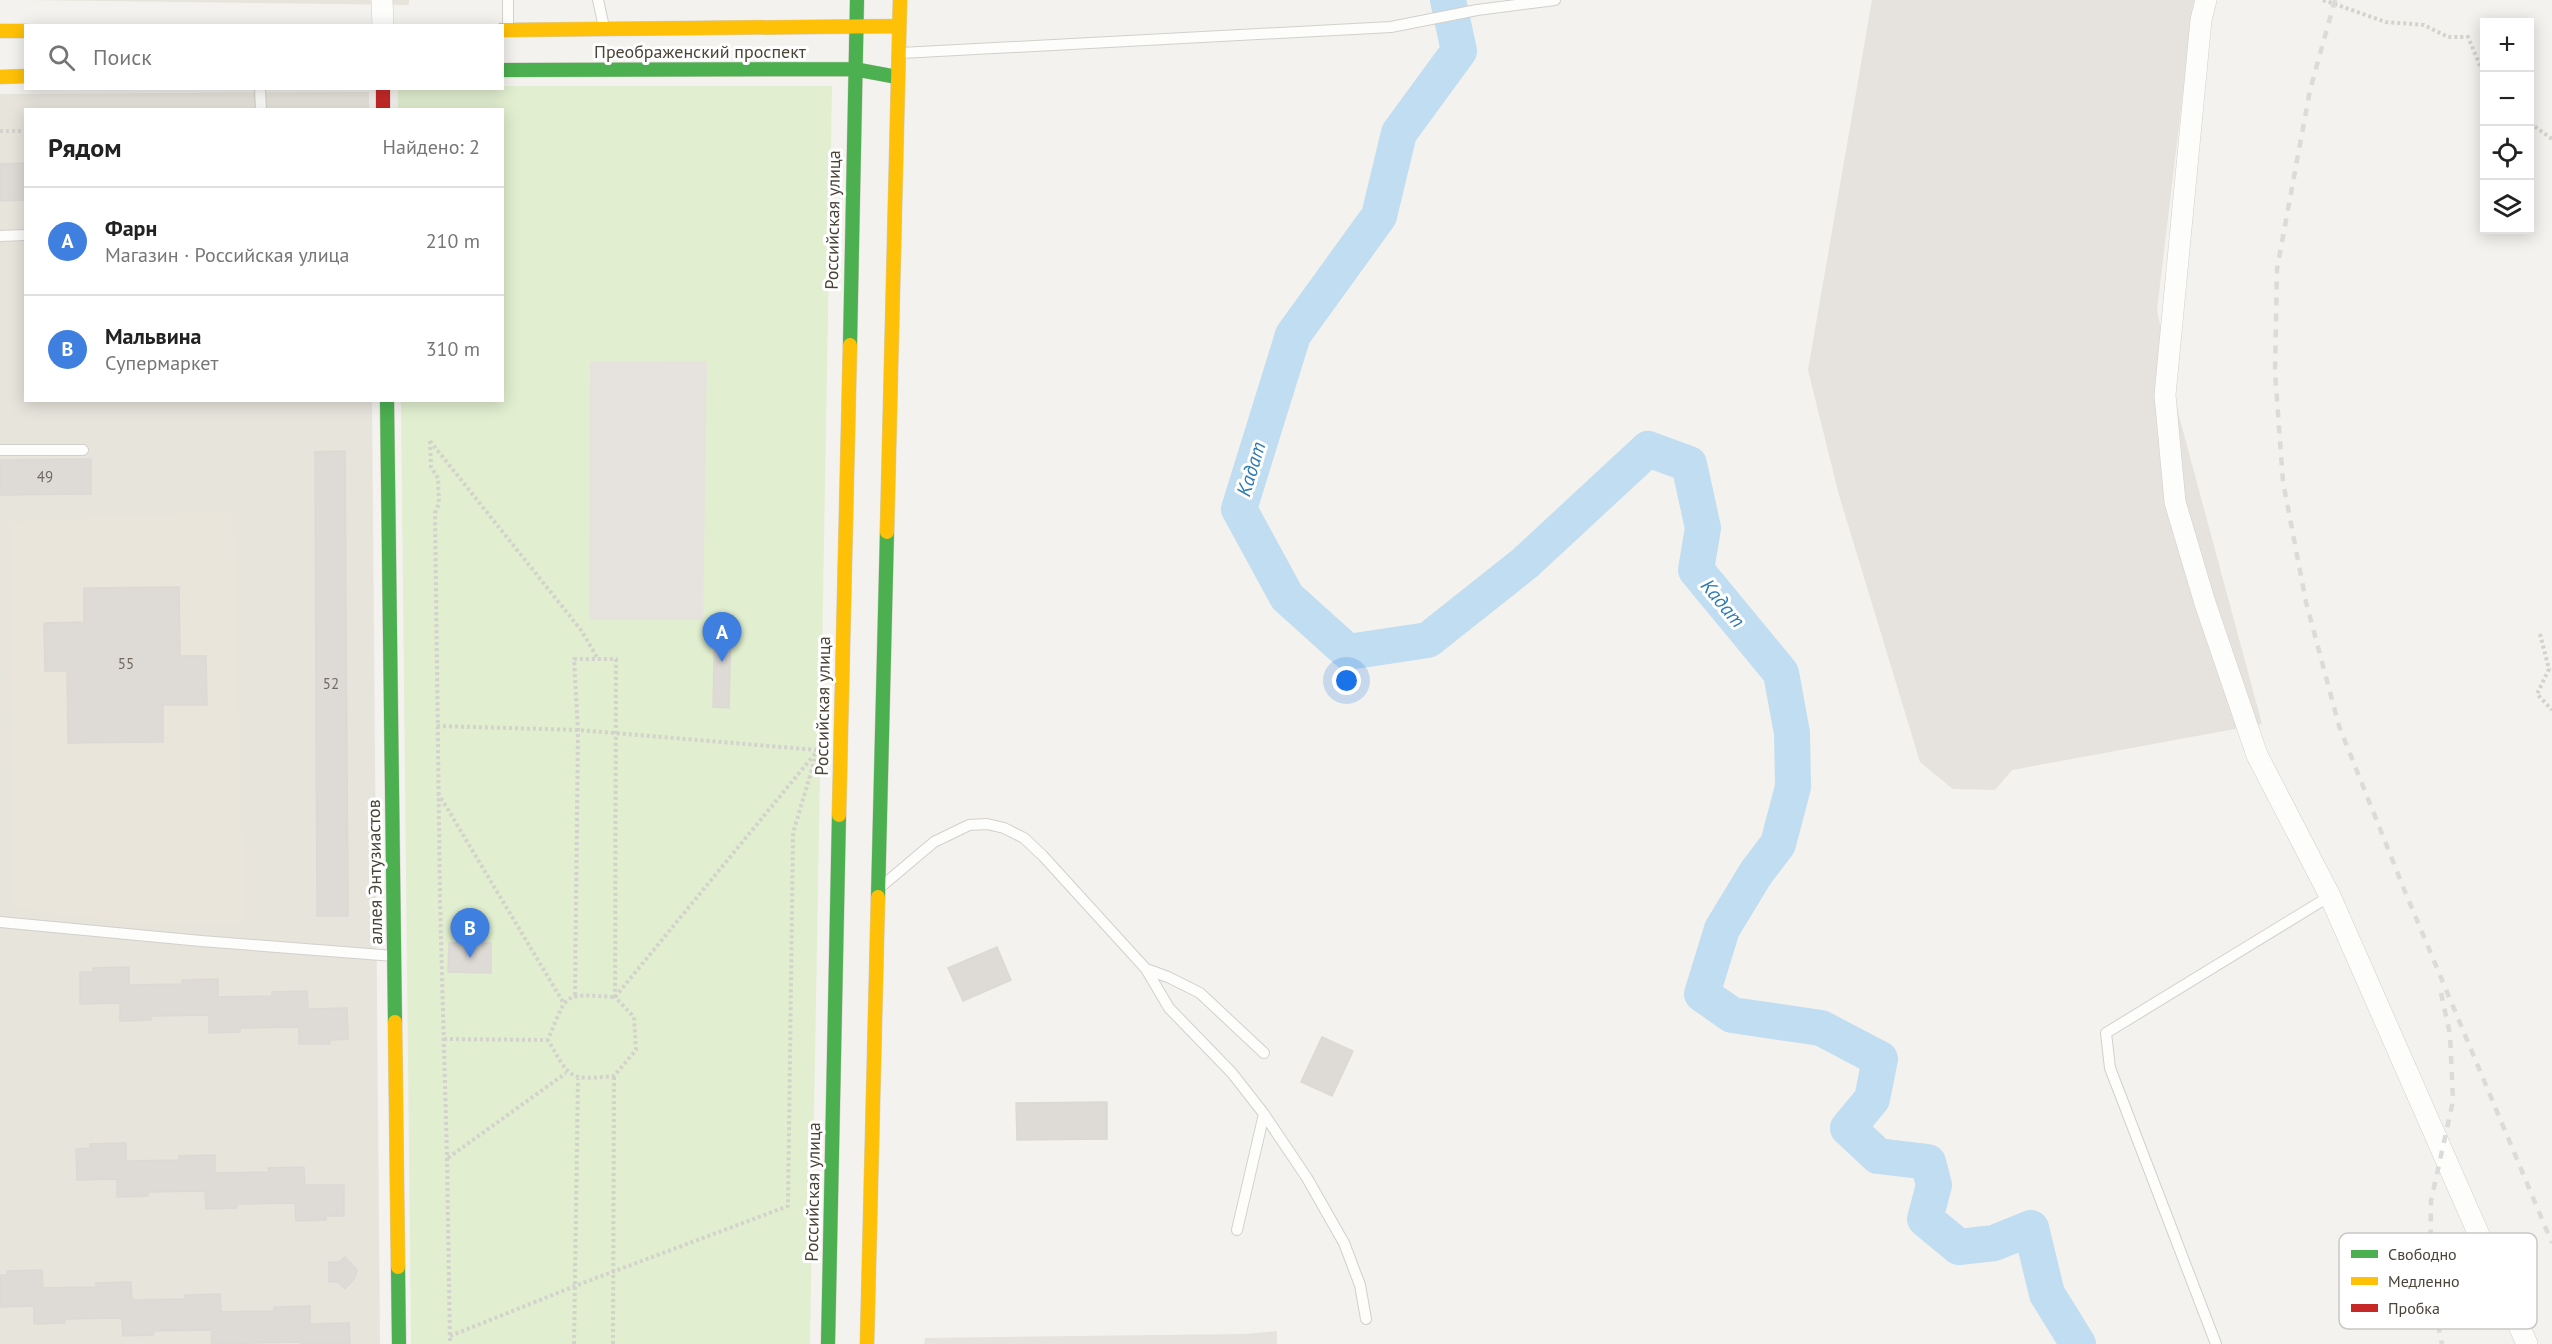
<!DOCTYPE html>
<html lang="ru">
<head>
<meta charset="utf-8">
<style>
	body { margin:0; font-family:"PT Sans",sans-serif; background:#f2f2f2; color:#222 }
	.controls { position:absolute; right:18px; top:18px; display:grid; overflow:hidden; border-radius:0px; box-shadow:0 3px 15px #0003 }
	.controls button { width:54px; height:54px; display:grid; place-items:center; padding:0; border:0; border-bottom:2px solid #e0e0e0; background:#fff; color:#222; font:30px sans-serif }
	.you { position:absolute; left:1347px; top:681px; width:21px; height:21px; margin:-15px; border:4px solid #fff; border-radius:50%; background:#1a73e8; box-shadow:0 0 0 9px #1a73e833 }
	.badge { display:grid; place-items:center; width:39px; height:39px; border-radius:50%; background:#868178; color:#fff; font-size:20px; font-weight:700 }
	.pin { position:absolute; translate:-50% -50px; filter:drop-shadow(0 2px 3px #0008) }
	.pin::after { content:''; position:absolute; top:32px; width:21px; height:18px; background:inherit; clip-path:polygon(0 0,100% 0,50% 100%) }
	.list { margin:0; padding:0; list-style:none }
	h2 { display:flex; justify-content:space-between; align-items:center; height:78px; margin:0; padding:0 24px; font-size:26px }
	h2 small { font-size:20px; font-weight:400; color:#767676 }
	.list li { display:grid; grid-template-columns:39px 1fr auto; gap:18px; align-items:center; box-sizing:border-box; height:108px; padding:0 24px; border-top:2px solid #e0e0e0 }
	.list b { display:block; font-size:22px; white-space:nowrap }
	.list p { margin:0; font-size:20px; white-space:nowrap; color:#767676 }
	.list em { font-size:20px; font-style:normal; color:#767676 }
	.icon { flex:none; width:33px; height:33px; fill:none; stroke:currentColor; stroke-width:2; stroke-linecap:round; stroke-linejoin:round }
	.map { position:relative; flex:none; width:2552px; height:1344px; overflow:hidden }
	.search { position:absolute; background:#fff; box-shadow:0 3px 15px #0003; left:24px; top:24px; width:480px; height:66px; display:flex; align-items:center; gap:15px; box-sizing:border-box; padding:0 21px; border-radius:0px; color:#767676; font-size:22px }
	.panel { position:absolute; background:#fff; box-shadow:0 3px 15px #0003; left:24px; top:108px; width:480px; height:294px; border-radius:0px }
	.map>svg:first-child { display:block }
</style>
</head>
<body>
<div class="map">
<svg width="2552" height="1344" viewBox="0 0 2552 1344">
	<rect width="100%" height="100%" fill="#f4f2ee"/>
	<path fill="#e7e4dc" d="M26 0H409V5H408Z
		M369 92V109L26 110V400L372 401 380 1344H0V94Z"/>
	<path fill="#e6e2de" d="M1872 0H2194L2157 310 2179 416 2262 724 2012 770 1995 790 1953 789 1920 762 1839 495 1808 370Z
		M1277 1331V1344H924L925 1338 1244 1334Z"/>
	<path fill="#eae5da" d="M233 511 244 922 152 926 14 908 11 522Z"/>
	<path fill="#e1eecf" d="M503 86H832L810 1344H411L401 401 502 400V110L398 109V89L502 88Z"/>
	<path fill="#e6e3df" d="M707 361 703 620H589L590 362Z"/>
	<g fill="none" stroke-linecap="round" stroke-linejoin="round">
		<path stroke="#c0ddf1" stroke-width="36" d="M1448 0 1459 51 1399 133 1379 216 1293 335 1239 509 1287 597 1348 652 1428 640 1525 563 1648 449 1689 464 1703 528 1696 570 1781 673 1792 733 1793 787 1778 844 1756 873 1722 929 1702 994 1732 1015 1821 1028 1880 1059 1872 1099 1848 1128 1878 1156 1928 1162 1934 1185 1925 1219 1959 1247 1994 1243 2031 1228 2047 1294 2078 1344"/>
	</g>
	<path fill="#dedbd6" stroke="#dcd9d4" stroke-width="1.5" d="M26 163V200L0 201V164Z
		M345 451 348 916H317L315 452Z
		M91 459V494L0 495V460Z
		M179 587 180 656H206L207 705H163V742L68 743 67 671H45L44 623 84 622V588Z
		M715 617H731L729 708 713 707Z
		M449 943H491V973L448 972Z
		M997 947 1011 980 963 1001 948 968Z
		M129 967V985L182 984V980L218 979V997L272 996V992L307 991 308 1009 347 1008 348 1039 330 1040V1044H299V1027L240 1028V1032L209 1033V1015L151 1016V1020L120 1021V1003L80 1004V972H93V968Z
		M1322 1037 1353 1051 1332 1096 1301 1082Z
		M1107 1102V1139L1017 1140 1016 1103Z
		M126 1143V1161L179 1160V1156L215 1155V1173L269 1172 268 1168 304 1167 305 1185H344V1216H326V1220L296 1221 295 1203 237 1204V1208L206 1209 205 1191 148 1192V1196L117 1197V1179L77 1180 76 1149 90 1148V1144Z
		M345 1257 357 1270 355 1278 345 1289 338 1282H329V1262H339Z
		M42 1270 43 1288 96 1287V1283L131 1282 132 1300 185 1299V1295L220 1294 221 1312 274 1311V1307L310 1306V1324L349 1323 350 1344H301V1342L212 1344 211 1330 154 1331 153 1335 123 1336 122 1318 65 1319V1323L34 1324V1306L0 1307V1275H7V1271Z"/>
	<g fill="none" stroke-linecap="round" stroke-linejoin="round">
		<g stroke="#d2d0cb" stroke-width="12">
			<path id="lane" d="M598 0 604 27
				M508 30V0
				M901 53 1391 27 1477 10 1555 0
				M260 88 261 110
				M0 236 26 235
				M0 450H83
				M883 885 934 842 969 825 987 824 1004 828 1024 838 1043 856 1146 969 1169 1008 1232 1073 1264 1114 1307 1178 1344 1243 1360 1285 1366 1319
				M0 922 201 941 394 956
				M1146 969 1168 977 1200 993 1264 1053
				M1237 1230 1264 1114
				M2216 1344 2110 1068 2106 1033 2330 896"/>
		</g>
		<g stroke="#d2d0cb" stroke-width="22">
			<path id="street" d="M382 0 383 26
				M2206 0 2201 20 2165 395 2175 502 2205 603 2257 755 2330 896 2527 1344"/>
		</g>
		<g stroke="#d3cfc5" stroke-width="15">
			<path id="fast" d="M502 70 854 69 897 77
				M850 345 857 0
				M387 400 395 1022
				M878 897 887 532
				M398 1267 399 1344
				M828 1344 839 815"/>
		</g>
		<g stroke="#d3cfc5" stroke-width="15">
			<path id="slow" d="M502 30 899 26
				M0 31H26
				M0 77 26 76
				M887 532 900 0
				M839 815 850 345
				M395 1022 398 1267
				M867 1344 878 897"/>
		</g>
		<g stroke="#d3cfc5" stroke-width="15">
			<path id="jam" d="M383 88V110"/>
		</g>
		<path stroke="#d3d2cc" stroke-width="4" stroke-dasharray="3 3" stroke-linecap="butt" d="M2323 0 2386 22 2424 25 2448 37H2468L2484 75
			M2530 123 2552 139
			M0 131H26
			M430 441 431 467 438 478 439 503 435 513 440 902 447 1158 450 1344
			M430 441 581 630 598 659
			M2540 634 2549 669 2537 694 2552 710
			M437 726 578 730 817 750
			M438 793 563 1002
			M575 995 578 730 574 659H616L615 997 634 1017 636 1050 614 1076C568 1080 571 1080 548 1040 568 991 562 994 615 997
			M615 997 818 750
			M444 1039 548 1040
			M448 1158 566 1073
			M450 1336 575 1286 788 1206 793 833 815 759
			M574 1344 578 1079
			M613 1344 614 1076"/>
		<use href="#lane" stroke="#fdfdfc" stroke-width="10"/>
		<use href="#street" stroke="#fdfdfc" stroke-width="21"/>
		<use href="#fast" stroke="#4caf50" stroke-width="14"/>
		<use href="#slow" stroke="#ffc107" stroke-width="14"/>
		<use href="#jam" stroke="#c62828" stroke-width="14"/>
		<path stroke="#dbdbda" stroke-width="4.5" stroke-dasharray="8 8" stroke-linecap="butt" d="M2335 0 2310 90 2277 269 2275 372 2283 482 2306 602 2339 726 2406 894 2552 1243
			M2441 993 2450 1034 2453 1101 2431 1201 2430 1285 2442 1344"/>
	</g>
	<g text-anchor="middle" stroke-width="6" stroke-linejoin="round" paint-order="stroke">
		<g font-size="15" fill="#706a61">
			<text x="45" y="482">49</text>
			<text x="126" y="669">55</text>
			<text x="331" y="689">52</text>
		</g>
		<g font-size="18" fill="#4b4439" stroke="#fff">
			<text x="700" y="58">Преображенский проспект</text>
			<text transform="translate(833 220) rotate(-89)" y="6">Российская улица</text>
			<text transform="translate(823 706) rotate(-89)" y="6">Российская улица</text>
			<text transform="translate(375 872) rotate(-91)" y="6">аллея Энтузиастов</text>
			<text transform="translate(813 1192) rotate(-89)" y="6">Российская улица</text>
		</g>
		<g font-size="20" font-style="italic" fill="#2e7ab2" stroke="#fff">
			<text transform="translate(1251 469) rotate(-73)" y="7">Кадат</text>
			<text transform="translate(1723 603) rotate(50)" y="7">Кадат</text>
		</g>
	</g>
	<rect x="2339" y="1233" width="198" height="96" rx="9" fill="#fff" stroke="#c9c7c4" stroke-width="1.5"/>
	<rect x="2351" y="1250" width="27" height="8" fill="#4caf50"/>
	<rect x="2351" y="1277" width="27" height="8" fill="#ffc107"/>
	<rect x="2351" y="1304" width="27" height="8" fill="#c62828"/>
	<g font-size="16" fill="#4b4439">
		<text x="2388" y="1260">Свободно</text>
		<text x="2388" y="1287">Медленно</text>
		<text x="2388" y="1314">Пробка</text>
	</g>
</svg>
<div class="controls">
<button>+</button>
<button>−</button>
<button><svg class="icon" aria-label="locate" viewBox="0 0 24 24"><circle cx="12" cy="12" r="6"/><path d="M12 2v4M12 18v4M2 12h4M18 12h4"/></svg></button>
<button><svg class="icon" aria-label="layers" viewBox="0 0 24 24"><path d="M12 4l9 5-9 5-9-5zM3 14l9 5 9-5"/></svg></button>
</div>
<div class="you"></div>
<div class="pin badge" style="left:722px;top:662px;background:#3f7fe0">A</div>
<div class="pin badge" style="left:470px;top:958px;background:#3f7fe0">B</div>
<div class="search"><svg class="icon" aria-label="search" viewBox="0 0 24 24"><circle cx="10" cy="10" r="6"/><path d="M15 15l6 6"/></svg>Поиск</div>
<section class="panel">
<h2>Рядом<small>Найдено: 2</small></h2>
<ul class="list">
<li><span class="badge" style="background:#3f7fe0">A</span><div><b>Фарн</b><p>Магазин · Российская улица</p></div><em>210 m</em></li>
<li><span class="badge" style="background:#3f7fe0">B</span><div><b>Мальвина</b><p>Супермаркет</p></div><em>310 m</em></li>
</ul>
</section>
</div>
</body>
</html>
